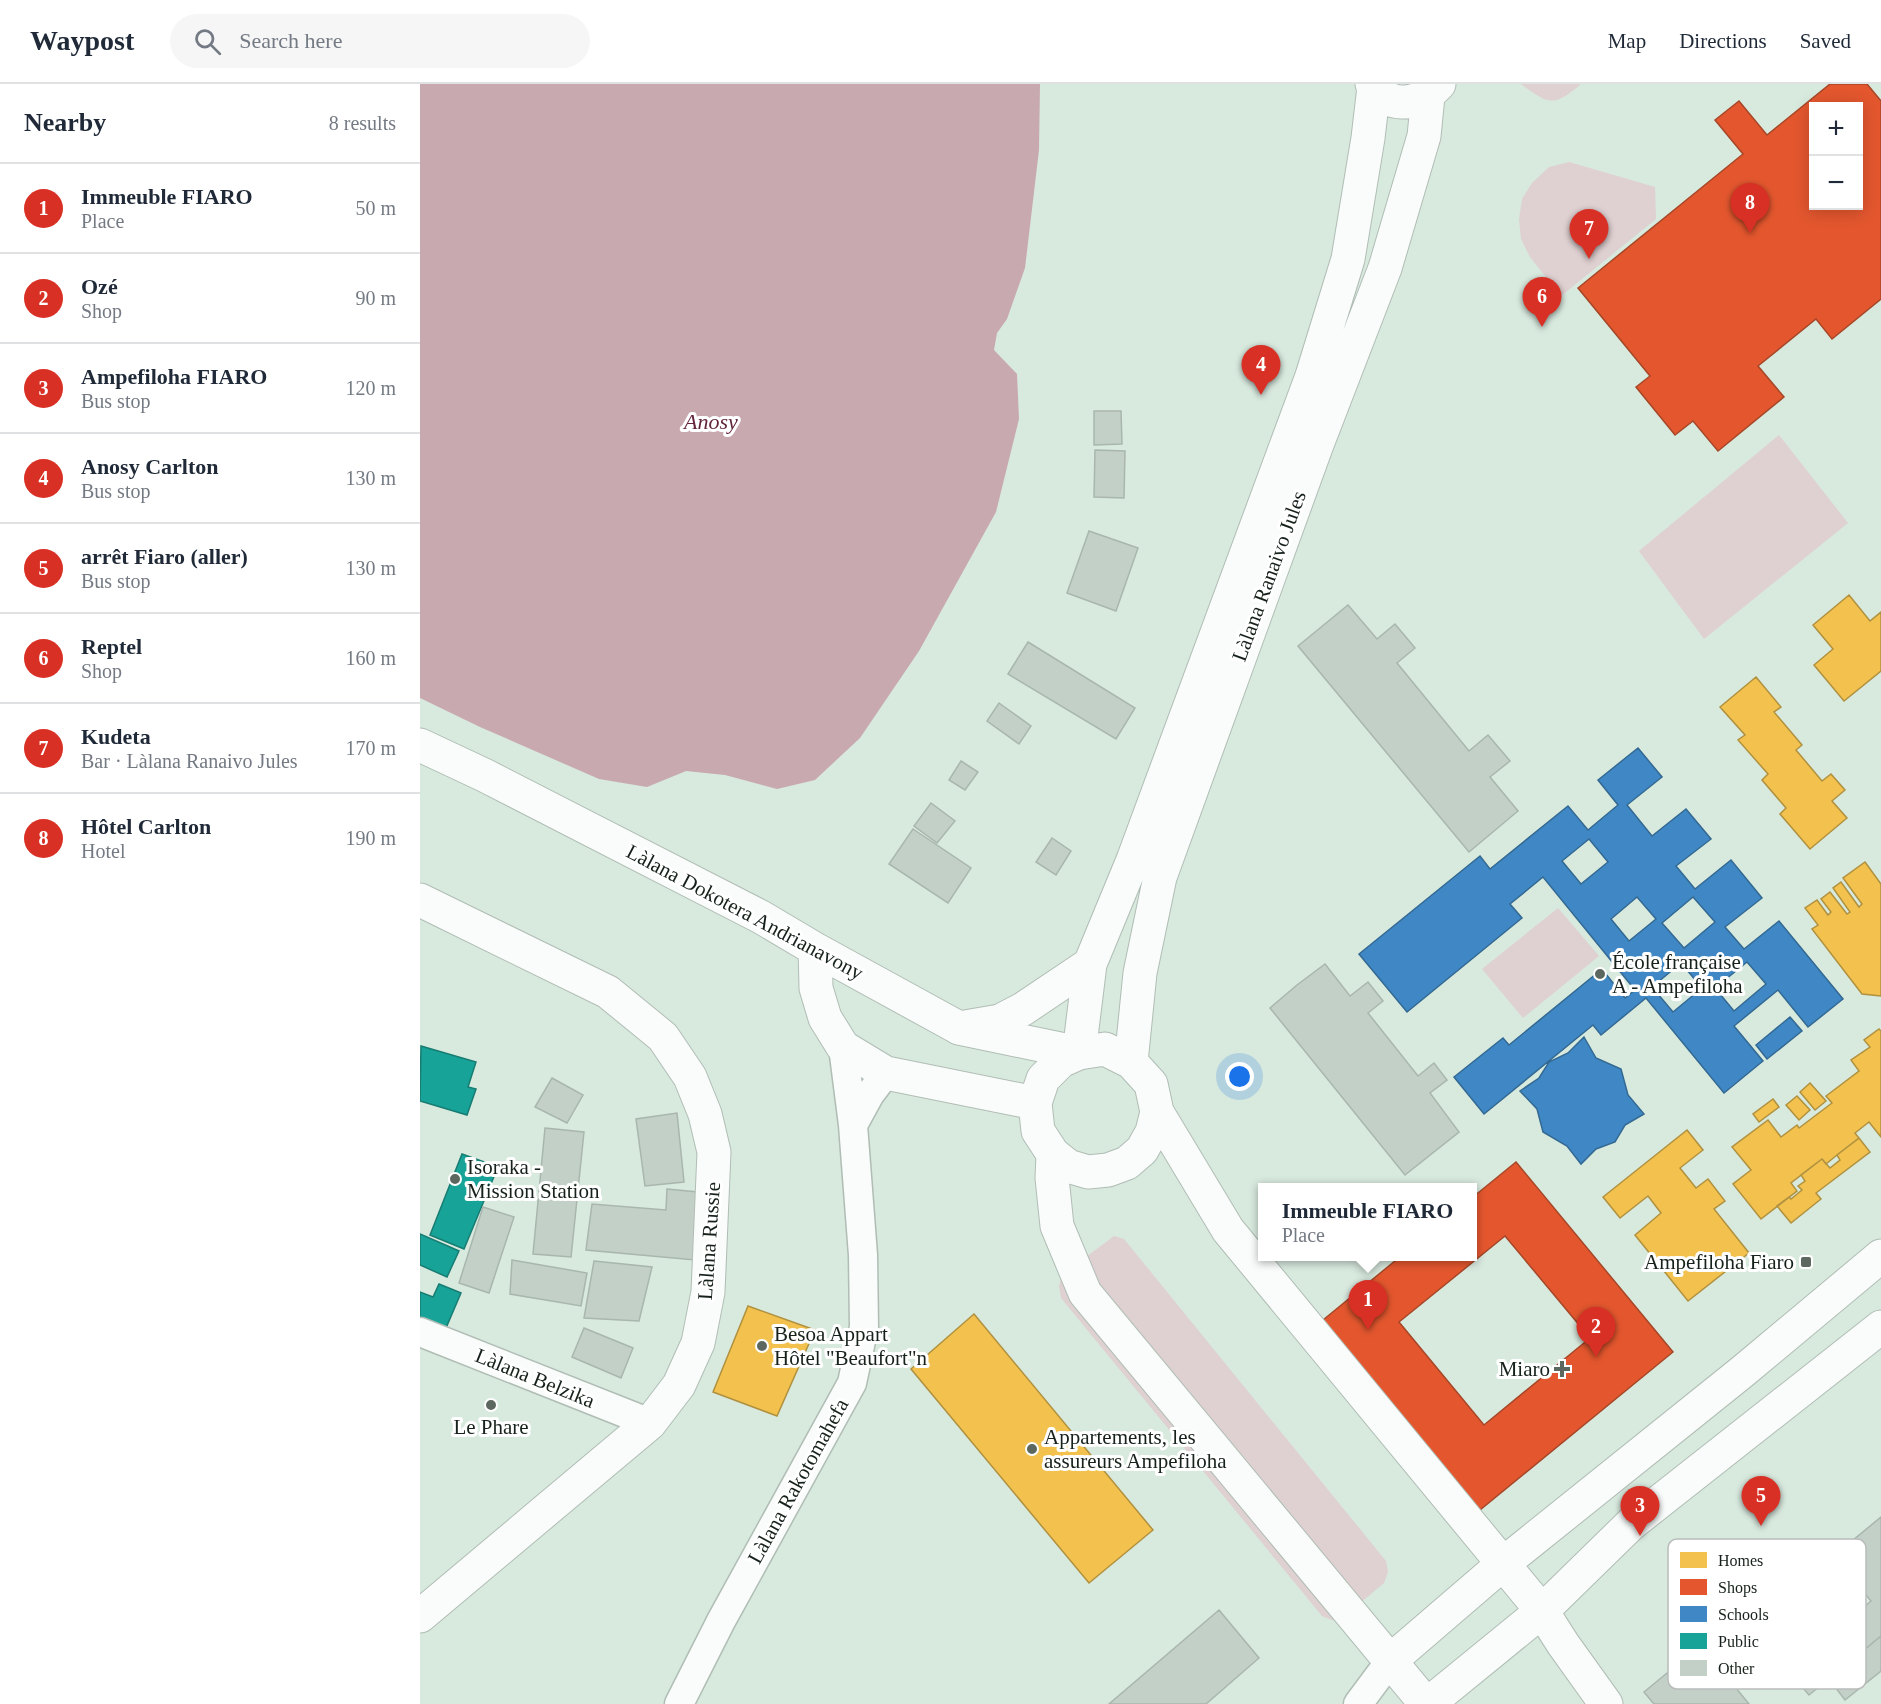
<!DOCTYPE html>
<html lang="en">
<head>
<meta charset="utf-8">
<style>
	body { margin:0; font-family:Georgia,serif; background:#f6f6f7; color:#1f2937 }
	.controls { position:absolute; right:18px; top:18px; display:grid; overflow:hidden; border-radius:0px; box-shadow:0 3px 15px #0003 }
	.controls button { width:54px; height:54px; display:grid; place-items:center; padding:0; border:0; border-bottom:2px solid #e0e1e3; background:#fff; color:#1f2937; font:30px sans-serif }
	.you { position:absolute; left:820px; top:993px; width:21px; height:21px; margin:-15px; border:4px solid #fff; border-radius:50%; background:#1a73e8; box-shadow:0 0 0 9px #1a73e833 }
	.badge { display:grid; place-items:center; width:39px; height:39px; border-radius:50%; background:#d93025; color:#fff; font-size:20px; font-weight:700 }
	.pin { position:absolute; translate:-50% -50px; filter:drop-shadow(0 2px 3px #0008) }
	.pin::after { content:''; position:absolute; top:32px; width:21px; height:18px; background:inherit; clip-path:polygon(0 0,100% 0,50% 100%) }
	.popup { position:absolute; left:838px; top:1099px; width:219px; height:78px; box-sizing:border-box; display:grid; place-content:center; border-radius:0px; background:#fff; filter:drop-shadow(0 2px 4px #0005); font-size:20px; white-space:nowrap; color:#747a83 }
	.popup b { font-size:22px; color:#1f2937 }
	.popup::after { content:''; position:absolute; left:50%; top:100%; margin-left:-12px; border:12px solid transparent; border-top-color:#fff }
	.list { margin:0; padding:0; list-style:none }
	h2 { display:flex; justify-content:space-between; align-items:center; height:78px; margin:0; padding:0 24px; font-size:26px }
	h2 small { font-size:20px; font-weight:400; color:#747a83 }
	.list li { display:grid; grid-template-columns:39px 1fr auto; gap:18px; align-items:center; box-sizing:border-box; height:90px; padding:0 24px; border-top:2px solid #e0e1e3 }
	.list b { display:block; font-size:22px; white-space:nowrap }
	.list p { margin:0; font-size:20px; white-space:nowrap; color:#747a83 }
	.list em { font-size:20px; font-style:normal; color:#747a83 }
	.icon { flex:none; width:33px; height:33px; fill:none; stroke:currentColor; stroke-width:2; stroke-linecap:round; stroke-linejoin:round }
	.map { position:relative; flex:none; width:1461px; height:1620px; overflow:hidden }
	header { display:flex; align-items:center; gap:36px; box-sizing:border-box; height:84px; padding:0 30px; background:#fff; border-bottom:2px solid #e0e1e3 }
	header strong { font-size:28px }
	nav { display:flex; gap:33px; margin-inline-start:auto; font-size:21px }
	.search { width:420px; height:54px; background:#f6f6f7; display:flex; align-items:center; gap:15px; box-sizing:border-box; padding:0 21px; border-radius:33px; color:#747a83; font-size:22px }
	main { display:flex }
	aside { flex:1; background:#fff }
	.map>svg:first-child { display:block }
</style>
</head>
<body>
<header>
<strong>Waypost</strong>
<div class="search"><svg class="icon" aria-label="search" viewBox="0 0 24 24"><circle cx="10" cy="10" r="6"/><path d="M15 15l6 6"/></svg>Search here</div>
<nav><a>Map</a><a>Directions</a><a>Saved</a></nav>
</header>
<main>
<aside>
<h2>Nearby<small>8 results</small></h2>
<ul class="list">
<li><span class="badge">1</span><div><b>Immeuble FIARO</b><p>Place</p></div><em>50 m</em></li>
<li><span class="badge">2</span><div><b>Ozé</b><p>Shop</p></div><em>90 m</em></li>
<li><span class="badge">3</span><div><b>Ampefiloha FIARO</b><p>Bus stop</p></div><em>120 m</em></li>
<li><span class="badge">4</span><div><b>Anosy Carlton</b><p>Bus stop</p></div><em>130 m</em></li>
<li><span class="badge">5</span><div><b>arrêt Fiaro (aller)</b><p>Bus stop</p></div><em>130 m</em></li>
<li><span class="badge">6</span><div><b>Reptel</b><p>Shop</p></div><em>160 m</em></li>
<li><span class="badge">7</span><div><b>Kudeta</b><p>Bar · Làlana Ranaivo Jules</p></div><em>170 m</em></li>
<li><span class="badge">8</span><div><b>Hôtel Carlton</b><p>Hotel</p></div><em>190 m</em></li>
</ul>
</aside>
<div class="map">
<svg width="1461" height="1620" viewBox="0 0 1461 1620">
	<rect width="100%" height="100%" fill="#d8e9de"/>
	<path fill="#dfd0d1" d="M1101 0H1161C1134 23 1129 21 1101 0Z
		M1149 78 1235 103 1236 135 1141 212 1110 173 1101 155 1099 135 1102 115 1112 99 1129 83Z
		M1359 351 1428 439 1284 555 1219 467Z
		M1138 824 1179 872 1103 934 1062 885Z
		M694 1152 704 1155 966 1477 968 1488 964 1499 921 1535 912 1536 902 1532 641 1214 639 1202 642 1191Z"/>
	<path fill="#c8a9b0" d="M0 0H620L619 66 605 184 587 235 577 249 574 266 597 290 599 335 576 428 499 567 440 654 395 696 357 705 305 691 266 687 227 703 179 695 60 643 0 614Z"/>
	<path fill="#f2c14e" stroke="#b0913f" stroke-width="1.5" d="M1429 511 1450 537 1461 528V587L1424 617 1394 581 1413 565 1393 541Z
		M1336 593 1361 623 1354 628 1382 661 1376 666 1402 697 1411 690 1425 706 1412 717 1427 734 1390 765 1360 730 1366 724 1342 696 1348 690 1318 656 1325 651 1300 623Z
		M1445 778 1461 800V912L1442 910 1392 845 1398 841 1385 824 1397 816 1408 831 1411 828 1401 815 1410 808 1427 830 1430 828 1413 804 1421 798 1439 823 1442 820 1423 794Z
		M1459 945 1461 947V1053L1449 1038 1435 1049 1439 1054 1417 1071 1406 1080 1402 1075 1371 1099 1377 1107 1341 1135 1313 1100 1331 1086 1312 1063 1348 1036 1361 1053 1377 1041 1379 1044 1412 1019 1406 1012 1439 987 1431 976 1450 963 1444 956Z
		M1390 999 1406 1017 1395 1026 1380 1008Z
		M1377 1012 1390 1026 1379 1036 1366 1021Z
		M1353 1015 1359 1023 1339 1038 1333 1030Z
		M1267 1046 1283 1066 1260 1084 1276 1104 1288 1095 1305 1117 1294 1125 1329 1169 1268 1217 1215 1151 1241 1129 1228 1112 1200 1134 1183 1113Z
		M1439 1054 1450 1068 1396 1109 1401 1115 1371 1139 1357 1122 1369 1113 1371 1115 1382 1106 1378 1102 1385 1097 1381 1091 1402 1075 1410 1084 1420 1076 1417 1071Z
		M328 1222 395 1246 357 1332 293 1308Z
		M554 1230 733 1446 669 1499 491 1285Z"/>
	<path fill="#e4572e" stroke="#a64728" stroke-width="1.5" fill-rule="evenodd" d="M1410 0H1447L1461 17V215L1412 255 1396 235 1338 282 1364 313 1298 367 1273 337 1255 351 1216 303 1230 292 1158 204 1323 70 1295 36 1319 17 1347 51ZM1394 22H1438V122H1394Z
		M1096 1078 1253 1268 1060 1426 903 1236 981 1172H1053V1113ZM1085 1152 1170 1254 1064 1341 979 1238Z"/>
	<path fill="#3f88c5" stroke="#336992" stroke-width="1.5" fill-rule="evenodd" d="M1218 664 1242 693 1207 721 1232 752 1266 725 1291 755 1256 782 1275 805 1311 776 1342 814 1305 843 1324 865 1359 837 1423 915 1388 943 1358 906 1314 942 1343 977 1304 1009 1226 914 1181 951 1173 941 1064 1030 1034 993 1083 954 1089 961 1182 885 1205 914 1215 906 1123 793 1090 820 1102 834 987 928 939 870 1060 772 1070 785 1148 722 1168 746 1198 721 1178 696ZM1169 755 1188 778 1161 800 1142 777ZM1217 813 1236 835 1209 857 1191 835ZM1273 813 1295 838 1264 864 1242 839ZM1327 878 1346 900 1314 927 1295 904ZM1261 879 1282 904 1253 928 1232 903Z
		M1370 933 1382 947 1347 975 1336 961Z
		M1164 953 1176 974 1201 985 1208 1011 1224 1030 1205 1041 1195 1058 1176 1065 1161 1080 1147 1062 1123 1048 1117 1025 1100 1007 1119 994 1129 978 1148 969Z"/>
	<path fill="#17a398" stroke="#177c72" stroke-width="1.5" d="M1 962 56 978 48 1003 56 1005 47 1031 0 1017Z
		M42 1070 78 1083 44 1165 10 1151Z
		M0 1150 39 1167 27 1193 0 1181Z
		M19 1200 41 1209 26 1244 0 1233V1208L13 1213Z"/>
	<path fill="#c3d0c8" stroke="#a9b6ae" stroke-width="1.5" fill-rule="evenodd" d="M674 327H701L702 360 674 361Z
		M675 366 705 367 704 414 674 413Z
		M669 447 718 464 696 527 647 509Z
		M928 521 957 555 975 540 995 564 977 579 1049 667 1068 651 1090 677 1070 693 1098 727 1049 768 878 562Z
		M608 558 715 624 696 655 588 590Z
		M579 619 611 642 599 660 567 637Z
		M541 677 558 688 545 706 529 696Z
		M511 719 535 737 517 759 494 742Z
		M493 745 551 784 528 819 469 780Z
		M632 754 651 767 636 791 616 778Z
		M905 880 930 912 948 898 963 917 948 929 998 992 1014 979 1027 996 1010 1009 1039 1048 985 1091 850 924 877 901Z
		M132 994 163 1011 147 1039 115 1023Z
		M257 1029 264 1098 225 1102 216 1035Z
		M125 1044 164 1048 151 1173 113 1170Z
		M247 1105 278 1108 275 1176 166 1166 172 1120 246 1126Z
		M63 1123 94 1133 69 1209 39 1199Z
		M92 1176 167 1189 161 1222 90 1210Z
		M174 1177 232 1183 219 1237 164 1234Z
		M164 1244 213 1264 201 1294 152 1273Z
		M1461 1433V1552L1389 1611 1330 1541ZM1434 1497 1451 1517 1422 1542 1405 1521Z
		M799 1526 839 1574 786 1620H689Z
		M1461 1552V1587L1425 1616 1409 1595Z
		M1281 1561 1329 1620H1234L1224 1608Z"/>
	<g fill="none" stroke-linecap="round" stroke-linejoin="round">
		<g stroke="#b0bdb5" stroke-width="31">
			<path id="minor" d="M433 1041 450 1010 466 989
				M0 1248 230 1339
				M259 1620 301 1537 432 1299 444 1243 443 1171 433 1041 423 963
				M938 1620 970 1577"/>
		</g>
		<g stroke="#b0bdb5" stroke-width="35">
			<path id="tertiary" d="M0 661 64 691 341 833 395 865 539 944 659 969
				M0 816 188 908 243 953 270 993 285 1030 294 1068 288 1208 278 1259 259 1301 230 1339 0 1532
				M395 865 396 904 405 934 423 963 466 989 615 1019
				M1122 1527 1143 1560 1186 1620"/>
		</g>
		<g stroke="#b0bdb5" stroke-width="35">
			<path id="secondary" d="M952 0C971 27 999 21 1019 0
				M539 944 580 937 603 925 670 880
				M659 969 670 880 713 776 892 292 928 175 948 54 954 3
				M711 978 720 889 740 793 896 363 965 184 1004 52 1008 12
				M737 1028 732 1048 722 1066 707 1079 688 1086 668 1088 648 1082 633 1070 618 1047 615 1019 623 995 641 977 659 969 685 965 711 978 731 1000 737 1028 808 1146 1122 1527
				M633 1070 632 1094 637 1142 665 1209 1006 1620
				M970 1577 1084 1479 1322 1288 1461 1172
				M1008 1620 1122 1527 1211 1440 1461 1243"/>
		</g>
		<use href="#minor" stroke="#f9fcfa" stroke-width="28"/>
		<use href="#tertiary" stroke="#f9fcfa" stroke-width="33"/>
		<use href="#secondary" stroke="#f9fcfa" stroke-width="33"/>
	</g>
	<g fill="#5b675f" stroke="#fff" stroke-width="2">
		<circle cx="1180" cy="890" r="6"/>
		<circle cx="35" cy="1095" r="6"/>
		<rect x="1380" y="1172" width="12" height="12" rx="3"/>
		<circle cx="342" cy="1262" r="6"/>
		<path d="M1139 1276h6v6h6v6h-6v6h-6v-6h-6v-6h6z"/>
		<circle cx="71" cy="1321" r="6"/>
		<circle cx="612" cy="1365" r="6"/>
	</g>
	<g text-anchor="middle" stroke-width="6" stroke-linejoin="round" paint-order="stroke">
		<g font-size="21" fill="#17211b" stroke="#fff">
			<text transform="translate(849 492) rotate(-70)" y="7">Làlana Ranaivo Jules</text>
			<text transform="translate(325 828) rotate(28)" y="7">Làlana Dokotera Andrianavony</text>
			<text transform="translate(289 1157) rotate(-86)" y="7">Làlana Russie</text>
			<text transform="translate(115 1294) rotate(22)" y="7">Làlana Belzika</text>
			<text transform="translate(378 1397) rotate(-61)" y="7">Làlana Rakotomahefa</text>
		</g>
		<g font-size="21" fill="#17211b" stroke="#fff" text-anchor="start">
			<text x="1192" y="885">École française<tspan x="1192" dy="24">A - Ampefiloha</tspan></text>
			<text x="47" y="1090">Isoraka -<tspan x="47" dy="24">Mission Station</tspan></text>
			<text x="1374" y="1185" text-anchor="end">Ampefiloha Fiaro</text>
			<text x="354" y="1257">Besoa Appart<tspan x="354" dy="24">Hôtel "Beaufort"n</tspan></text>
			<text x="1130" y="1292" text-anchor="end">Miaro</text>
			<text x="71" y="1350" text-anchor="middle">Le Phare</text>
			<text x="624" y="1360">Appartements, les<tspan x="624" dy="24">assureurs Ampefiloha</tspan></text>
		</g>
		<g font-size="22" font-style="italic" fill="#63243c" stroke="#fff">
			<text x="291" y="345">Anosy</text>
		</g>
	</g>
	<rect x="1248" y="1455" width="198" height="150" rx="9" fill="#fff" stroke="#b9bcbb" stroke-width="1.5"/>
	<rect x="1260" y="1468" width="27" height="16" fill="#f2c14e"/>
	<rect x="1260" y="1495" width="27" height="16" fill="#e4572e"/>
	<rect x="1260" y="1522" width="27" height="16" fill="#3f88c5"/>
	<rect x="1260" y="1549" width="27" height="16" fill="#17a398"/>
	<rect x="1260" y="1576" width="27" height="16" fill="#c3d0c8"/>
	<g font-size="16" fill="#17211b">
		<text x="1298" y="1482">Homes</text>
		<text x="1298" y="1509">Shops</text>
		<text x="1298" y="1536">Schools</text>
		<text x="1298" y="1563">Public</text>
		<text x="1298" y="1590">Other</text>
	</g>
</svg>
<div class="controls">
<button>+</button>
<button>−</button>
</div>
<div class="you"></div>
<div class="pin badge" style="left:948px;top:1246px">1</div>
<div class="popup"><b>Immeuble FIARO</b>Place</div>
<div class="pin badge" style="left:1176px;top:1273px">2</div>
<div class="pin badge" style="left:1220px;top:1452px">3</div>
<div class="pin badge" style="left:841px;top:311px">4</div>
<div class="pin badge" style="left:1341px;top:1442px">5</div>
<div class="pin badge" style="left:1122px;top:243px">6</div>
<div class="pin badge" style="left:1169px;top:175px">7</div>
<div class="pin badge" style="left:1330px;top:149px">8</div>
</div>
</main>
</body>
</html>
